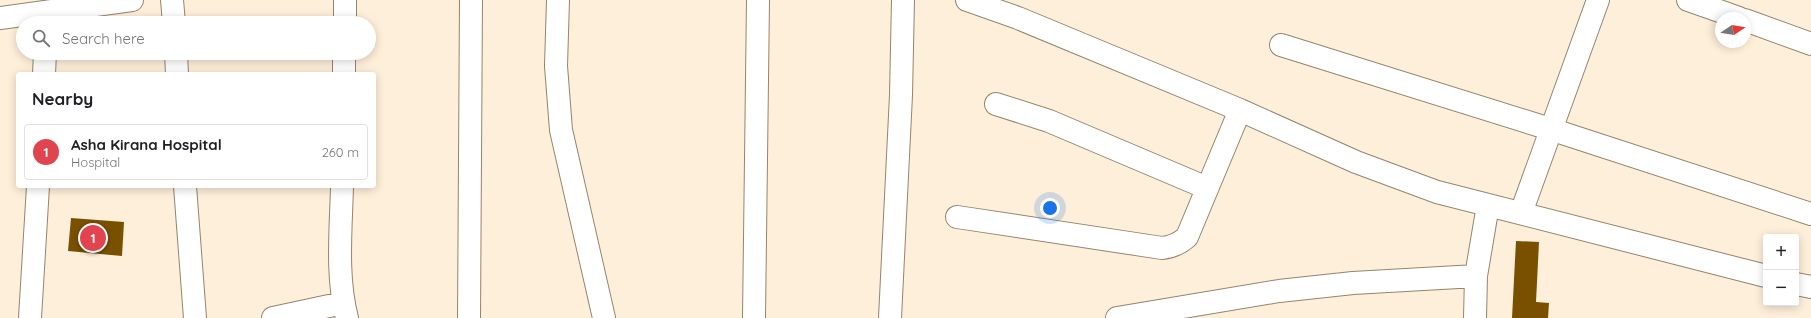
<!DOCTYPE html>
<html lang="en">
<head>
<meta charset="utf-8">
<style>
	body { margin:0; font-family:Quicksand,sans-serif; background:#f2f2f2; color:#202124 }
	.controls { position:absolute; right:12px; bottom:12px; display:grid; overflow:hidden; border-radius:4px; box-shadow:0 2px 10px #0003 }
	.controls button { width:36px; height:36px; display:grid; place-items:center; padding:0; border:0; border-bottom:1px solid #e0e0e0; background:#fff; color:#202124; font:20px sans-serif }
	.compass { position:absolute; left:1715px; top:12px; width:36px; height:36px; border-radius:50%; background:#fff; box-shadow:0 2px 10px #0003; rotate:78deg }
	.you { position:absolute; left:1050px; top:208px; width:14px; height:14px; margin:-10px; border:3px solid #fff; border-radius:50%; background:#1a73e8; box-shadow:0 0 0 6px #1a73e833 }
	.badge { display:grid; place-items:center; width:26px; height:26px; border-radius:50%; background:#d93025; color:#fff; font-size:13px; font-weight:700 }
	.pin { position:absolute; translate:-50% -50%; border:2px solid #fff; box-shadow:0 1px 4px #0006 }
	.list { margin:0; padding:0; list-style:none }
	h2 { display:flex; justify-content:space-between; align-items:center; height:52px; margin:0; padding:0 16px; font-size:17px }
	h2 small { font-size:13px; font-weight:400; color:#757577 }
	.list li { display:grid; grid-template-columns:26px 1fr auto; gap:12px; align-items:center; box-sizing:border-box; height:56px; margin:0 8px 8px; padding:0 8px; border:1px solid #e0e0e0; border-radius:4px }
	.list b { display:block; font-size:15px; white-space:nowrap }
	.list p { margin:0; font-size:13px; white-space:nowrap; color:#757577 }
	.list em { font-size:13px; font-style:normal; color:#757577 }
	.icon { flex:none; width:22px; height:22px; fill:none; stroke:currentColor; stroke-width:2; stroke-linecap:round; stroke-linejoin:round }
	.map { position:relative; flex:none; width:1811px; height:318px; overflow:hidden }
	.search { position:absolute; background:#fff; box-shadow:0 2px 10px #0003; left:16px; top:16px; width:360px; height:44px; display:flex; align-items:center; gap:10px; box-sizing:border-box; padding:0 14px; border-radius:22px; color:#757577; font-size:15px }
	.panel { position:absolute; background:#fff; box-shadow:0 2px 10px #0003; left:16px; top:72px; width:360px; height:116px; border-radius:4px }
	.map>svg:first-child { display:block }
</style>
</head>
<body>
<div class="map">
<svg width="1811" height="318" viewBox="0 0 1811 318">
	<rect width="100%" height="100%" fill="#feefda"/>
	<path fill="#795000" d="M71 218 124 222 122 256 68 251Z
		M1516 241 1539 242 1536 302 1549 303 1548 318H1512Z"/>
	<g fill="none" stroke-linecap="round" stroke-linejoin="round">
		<g stroke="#95846d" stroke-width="24">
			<path id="minor" d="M172 0 174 23
				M558 0 556 66 561 130 604 318
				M967 0 1018 18 1240 110 1356 162 1437 192 1766 276
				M1688 0 1739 18
				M0 18 132 0
				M1745 20 1811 44
				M345 23V0
				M1281 45 1550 129 1811 214
				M176 53 177 74
				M44 74 45 53
				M344 74V53
				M996 104 1049 121 1207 188
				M185 186 195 318
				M342 186C341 229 336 276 347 318
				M1521 213 1598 0
				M957 217 1162 248C1172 247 1179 244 1187 237L1240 110
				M1796 284 1811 287
				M30 318 38 186
				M273 318 343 303
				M469 318 471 0
				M754 318 758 0
				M890 318 901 95 903 0
				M1117 318 1279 291 1353 283 1476 276
				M1475 318 1476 276 1488 205"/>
		</g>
		<use href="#minor" stroke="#fff" stroke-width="22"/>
	</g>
</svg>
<div class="controls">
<button>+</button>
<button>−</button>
</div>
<svg class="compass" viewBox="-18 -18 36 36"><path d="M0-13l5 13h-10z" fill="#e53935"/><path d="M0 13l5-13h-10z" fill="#757577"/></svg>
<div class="you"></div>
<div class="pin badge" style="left:93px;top:238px;background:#e0444e">1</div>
<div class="search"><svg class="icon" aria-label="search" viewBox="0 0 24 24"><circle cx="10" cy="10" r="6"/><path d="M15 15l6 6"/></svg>Search here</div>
<section class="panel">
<h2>Nearby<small></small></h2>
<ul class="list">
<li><span class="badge" style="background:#e0444e">1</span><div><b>Asha Kirana Hospital</b><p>Hospital</p></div><em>260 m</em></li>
</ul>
</section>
</div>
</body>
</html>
